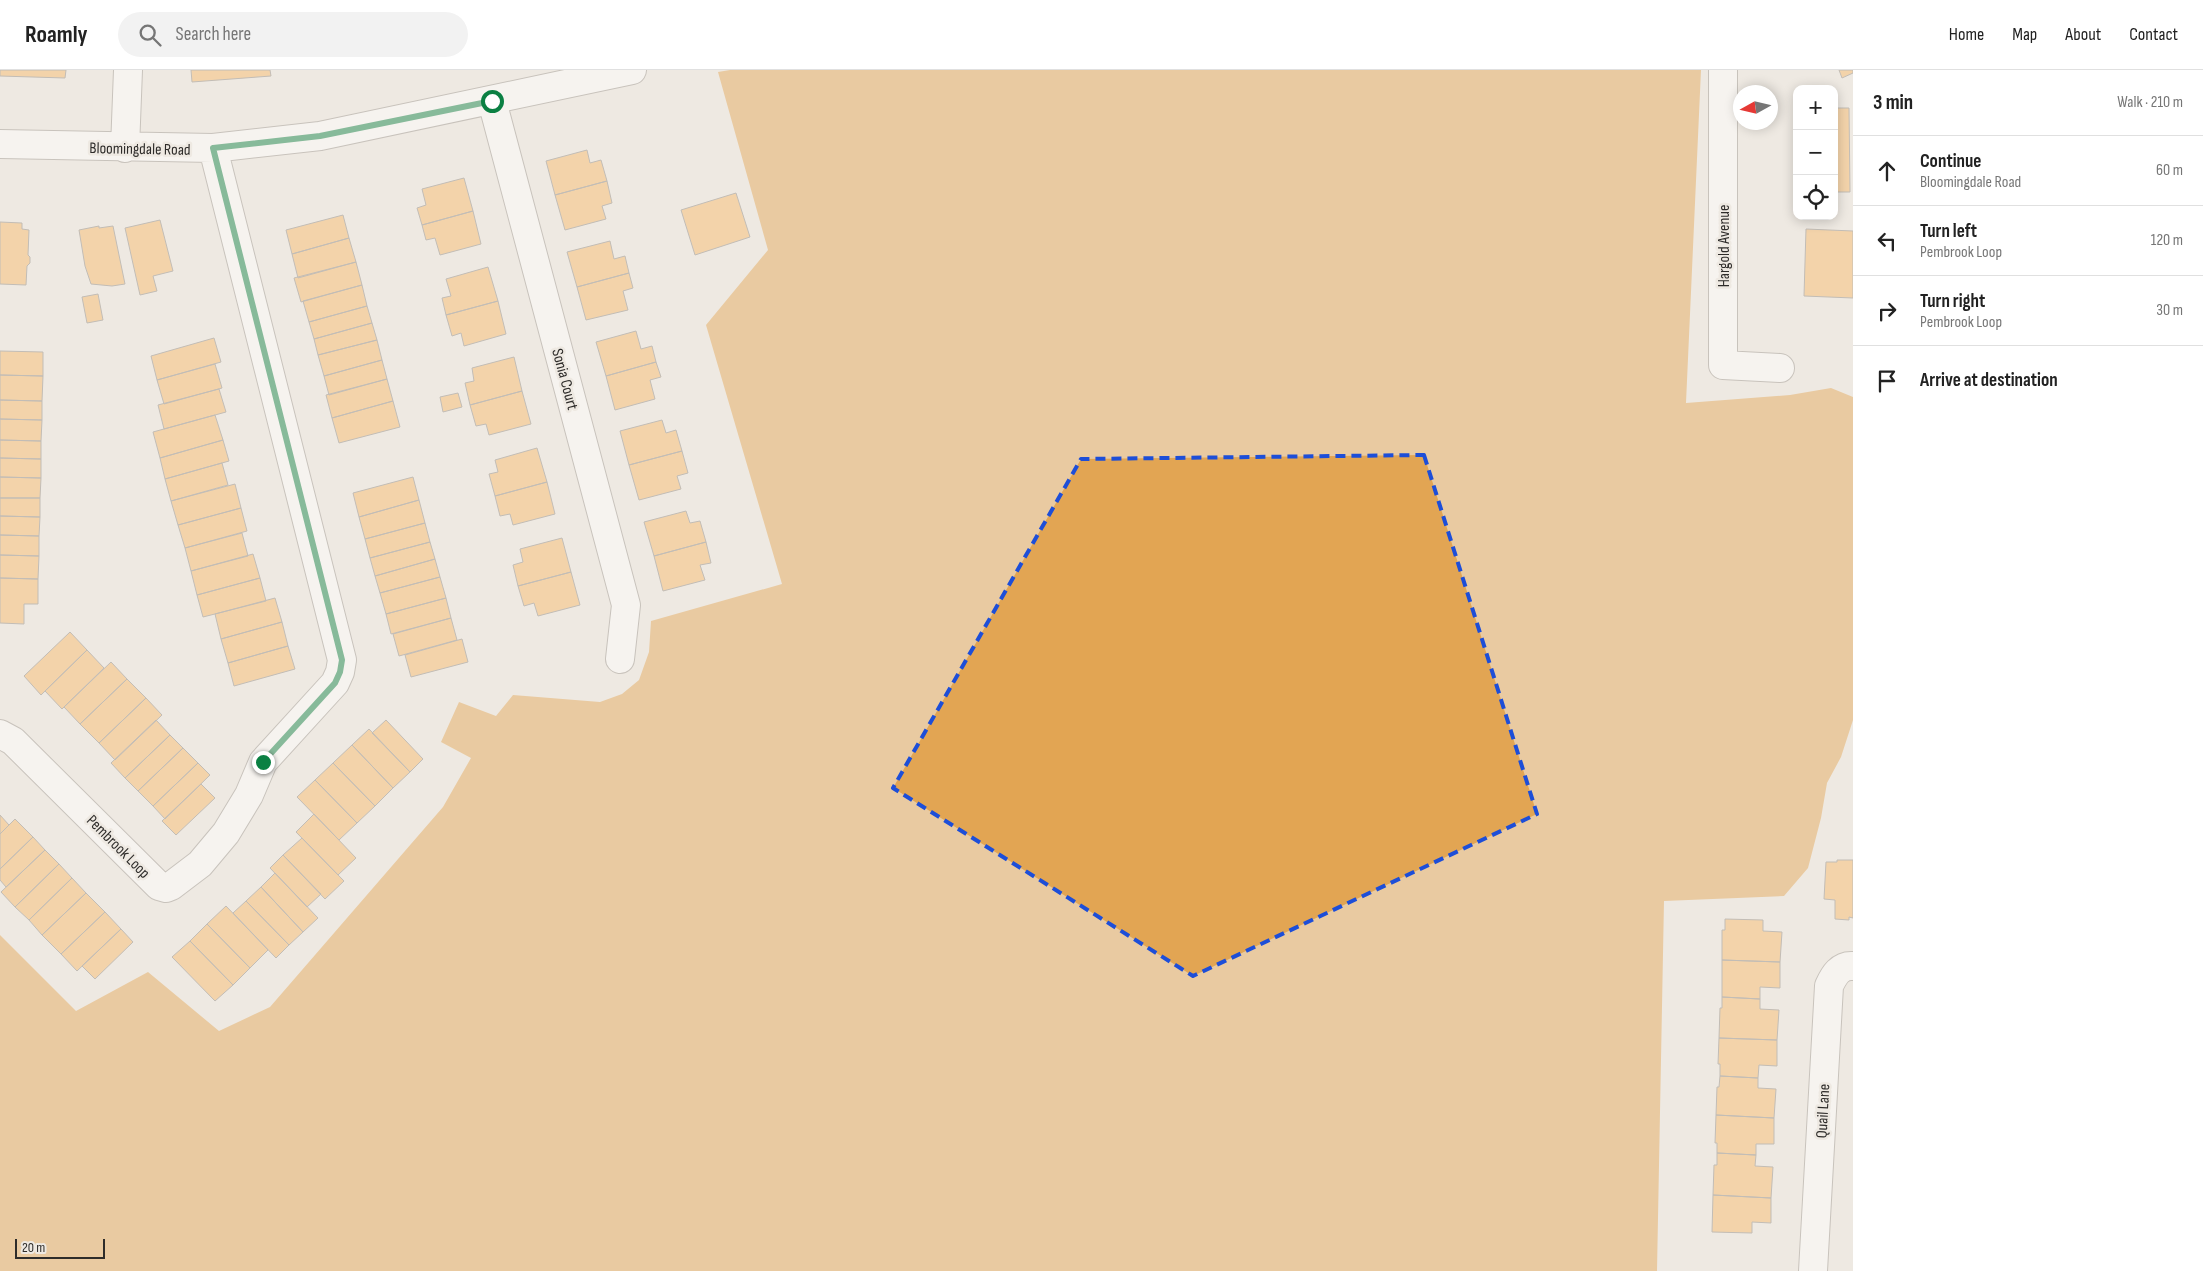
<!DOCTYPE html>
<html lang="en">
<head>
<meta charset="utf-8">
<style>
	body { margin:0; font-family:"Sofia Sans Condensed",sans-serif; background:#f2f2f2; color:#222 }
	.controls { position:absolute; right:15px; top:15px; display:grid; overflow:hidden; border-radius:10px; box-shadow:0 2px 12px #0003 }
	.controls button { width:45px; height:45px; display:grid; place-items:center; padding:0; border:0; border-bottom:1px solid #e0e0e0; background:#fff; color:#222; font:25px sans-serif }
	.compass { position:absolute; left:1733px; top:15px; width:45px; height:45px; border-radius:50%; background:#fff; box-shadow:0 2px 12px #0003; rotate:262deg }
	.scale { position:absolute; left:15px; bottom:12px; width:90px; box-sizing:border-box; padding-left:5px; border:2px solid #2e2c2a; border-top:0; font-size:14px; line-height:18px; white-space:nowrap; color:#2e2c2a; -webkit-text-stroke:4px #eee9e2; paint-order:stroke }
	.stop { position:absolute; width:15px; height:15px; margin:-11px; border:4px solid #0b8043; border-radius:50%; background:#fff }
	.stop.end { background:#0b8043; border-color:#fff; box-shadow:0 1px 5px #0008 }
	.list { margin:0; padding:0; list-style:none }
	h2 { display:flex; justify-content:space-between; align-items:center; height:65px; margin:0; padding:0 20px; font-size:21px }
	h2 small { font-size:16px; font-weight:400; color:#767676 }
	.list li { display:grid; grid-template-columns:32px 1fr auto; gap:15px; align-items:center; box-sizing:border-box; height:70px; padding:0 20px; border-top:1px solid #e0e0e0 }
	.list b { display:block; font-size:19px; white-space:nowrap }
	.list p { margin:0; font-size:16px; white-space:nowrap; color:#767676 }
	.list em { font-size:16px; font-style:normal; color:#767676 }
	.icon { flex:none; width:28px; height:28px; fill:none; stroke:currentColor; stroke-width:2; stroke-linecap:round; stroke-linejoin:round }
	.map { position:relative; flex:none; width:1853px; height:1201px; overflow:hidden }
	header { display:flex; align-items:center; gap:30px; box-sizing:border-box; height:70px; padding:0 25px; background:#fff; border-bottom:1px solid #e0e0e0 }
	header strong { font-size:24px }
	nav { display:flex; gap:28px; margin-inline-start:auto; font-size:18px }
	.search { width:350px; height:45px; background:#f2f2f2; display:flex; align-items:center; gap:12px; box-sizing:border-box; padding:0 18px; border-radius:28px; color:#767676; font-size:19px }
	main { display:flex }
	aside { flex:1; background:#fff }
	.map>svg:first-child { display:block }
</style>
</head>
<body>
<header>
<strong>Roamly</strong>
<div class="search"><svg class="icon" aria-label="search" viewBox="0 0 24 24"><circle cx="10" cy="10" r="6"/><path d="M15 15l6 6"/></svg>Search here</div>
<nav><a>Home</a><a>Map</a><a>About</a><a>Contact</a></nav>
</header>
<main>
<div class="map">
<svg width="1853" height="1201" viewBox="0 0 1853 1201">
	<rect width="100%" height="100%" fill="#eee9e2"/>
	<path fill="#e2a553" d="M730 0H1701L1686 333 1790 325 1831 318 1853 327V650L1841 687 1827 713 1821 748 1808 798 1784 826 1664 831 1657 1201H0V865L76 941 148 902 219 961 270 937 443 737 471 688 441 672 459 632 496 646 513 625 600 632 622 624 639 610 649 582 651 551 782 514 706 255 768 180 718 2Z"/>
	<path fill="#f8b967" stroke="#8c8781" d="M0 0H66L65 8 0 6Z
		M191 0H270L271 6 192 12Z
		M1839 0H1853V3L1842 8Z
		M1834 38H1849L1850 122H1834Z
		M587 80 590 93 601 90 607 111 555 125 546 91Z
		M464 108 473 141 422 155 417 138 426 135 422 119Z
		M607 111 612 133 602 136 606 149 565 160 555 125Z
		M736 123 750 167 695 185 681 140Z
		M473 141 481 174 440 185 435 168 426 170 422 155Z
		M343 145 349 168 292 184 286 160Z
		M160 150 173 201 153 206 157 221 140 225 125 158Z
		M0 152 22 153V159L29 160 28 185 30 187V193L27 196 26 215 0 214Z
		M99 156V158L113 156 125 214 112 216 91 214 85 196 79 160Z
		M1806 159 1853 161V228L1804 226Z
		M349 168 356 192 298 208 292 184Z
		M610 171 614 189 625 186 629 203 577 217 567 182Z
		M356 192 362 215 301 232 294 208Z
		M488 197 498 231 446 245 442 228 451 226 446 209Z
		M629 203 633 218 623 221 628 240 586 250 577 217Z
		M362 215 367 236 309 252 303 231Z
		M98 224 103 250 87 253 82 227Z
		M498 231 506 264 464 276 461 263 452 266 446 245Z
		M367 236 372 253 314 269 309 252Z
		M372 253 377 270 318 285 314 269Z
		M636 261 641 279 652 276 656 292 606 306 596 272Z
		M214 268 221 292 157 310 151 286Z
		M377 270 382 290 324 306 318 285Z
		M0 281 43 282V306L0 305Z
		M514 287 522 321 470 335 465 313 474 311 472 298Z
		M382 290 387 309 329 325 324 306Z
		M656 292 661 307 650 310 655 329 615 340 606 306Z
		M215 294 222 318 164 334 157 310Z
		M0 305 43 306 42 331 0 330Z
		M387 309 393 331 332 348 326 325Z
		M219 319 226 342 164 359 158 335Z
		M522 321 531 354 489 365 486 354 476 356 470 335Z
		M458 323 462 337 443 342 440 327Z
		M0 330 42 331V350L0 349Z
		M393 331 400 357 339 373 332 348Z
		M215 345 223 370 160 388 153 362Z
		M0 349 42 350 41 371 0 370Z
		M662 350 666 363 676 360 682 381 629 395 620 361Z
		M0 370 41 371V389L0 388Z
		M223 370 229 391 165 409 160 388Z
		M537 378 547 412 495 426 489 404 498 402 495 390Z
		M682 381 688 403 677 406 681 419 639 430 629 395Z
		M0 388 41 389V408L0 407Z
		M222 393 228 415 171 431 165 409Z
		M0 407 41 408 40 428H0Z
		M413 407 419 430 359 447 353 423Z
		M547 412 555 444 513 455 510 444 500 446 495 426Z
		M235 414 241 438 178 455 171 431Z
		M0 428H40V447L0 446Z
		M419 430 425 453 365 469 359 447Z
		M241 438 247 461 185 478 178 455Z
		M686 441 690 453 700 451 706 472 654 486 644 452Z
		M0 446 40 447 39 466 0 465Z
		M425 453 430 472 370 488 365 469Z
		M242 463 248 486 191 501 185 478Z
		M0 465 39 466V486L0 485Z
		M562 468 571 502 518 516 513 495 523 492 520 479Z
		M430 472 435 489 375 506 370 488Z
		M706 472 711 493 700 495 705 510 663 521 654 486Z
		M253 484 260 508 197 525 191 501Z
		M0 485 39 486 38 509 0 508Z
		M435 489 440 507 380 523 375 506Z
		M571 502 580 535 538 546 534 533 524 536 518 516Z
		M440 507 446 528 386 544 380 523Z
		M0 508 38 509V534H24V554L0 553Z
		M260 508 266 531 203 547 197 525Z
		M275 528 282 552 221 569 215 544Z
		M446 528 451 548 391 564 386 544Z
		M451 548 457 570 399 586 393 564Z
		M282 552 288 576 228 593 221 569Z
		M70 562 87 580 41 625 24 606Z
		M462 569 468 592 411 607 405 585Z
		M288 576 295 599 234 616 228 593Z
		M87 580 104 598 62 639 45 621Z
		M111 592 127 609 80 654 64 637Z
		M127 609 146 628 99 673 80 654Z
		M146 628 162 645 115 690 99 673Z
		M156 650 170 665 125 708 111 693Z
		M386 650 423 689 410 702 372 663Z
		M369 659 410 702 393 718 352 675Z
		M170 665 183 678 138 721 125 708Z
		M352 675 393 718 375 736 333 693Z
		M183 678 198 693 153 736 138 721Z
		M198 693 210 705 165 749 153 736Z
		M333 693 375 736 357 753 315 710Z
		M315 710 357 753 339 770 297 727Z
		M201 714 215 728 176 765 162 751Z
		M314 744 356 788 338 805 296 762Z
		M0 745 9 755 0 764Z
		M15 749 33 767 0 799V764Z
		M33 767 45 780 6 817 0 810V799Z
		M302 768 344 811 325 829 283 785Z
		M45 780 59 794 15 837 1 822Z
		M283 785 321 824 307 837 270 798Z
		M1837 790H1853V848L1849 847V850L1835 849V830L1824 829 1826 792H1837Z
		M59 794 72 808 29 850 15 837Z
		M275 803 318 848 303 862 261 817Z
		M72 808 86 823 42 865 29 850Z
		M261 817 303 862 289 875 246 831Z
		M86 823 105 842 61 884 42 865Z
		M246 831 289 875 276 888 233 843Z
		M226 836 268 880 250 898 207 854Z
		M105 842 121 859 77 901 61 884Z
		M1725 849 1763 850V861L1782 862 1780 892 1722 890V860H1725Z
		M207 854 250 898 233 915 190 871Z
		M121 859 133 872 95 909 82 896Z
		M190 871 233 915 215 931 172 887Z
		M1722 890 1780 892V918L1760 917V929L1722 927Z
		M1722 927 1760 929V939L1779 940 1777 970 1719 968 1720 938H1722Z
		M1719 968 1777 970V996L1759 995 1758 1008 1720 1006V994H1718Z
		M1720 1006 1758 1008V1018L1776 1019 1774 1048 1716 1045 1717 1017H1719Z
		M1716 1045 1774 1048V1074H1756V1085L1717 1083V1073H1715Z
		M1717 1083 1756 1085 1755 1096 1773 1097 1771 1128 1713 1125 1714 1095H1717Z
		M1713 1125 1771 1128V1153L1752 1152V1163L1712 1162Z"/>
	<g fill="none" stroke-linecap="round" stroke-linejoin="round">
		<g stroke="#9a958f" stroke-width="30">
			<path id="minor" d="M1723 0V295L1780 298
				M492 31 626 535 620 589
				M0 74 213 78 320 66 632 0
				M125 78 128 0
				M0 664 13 671 159 816 166 818 171 816 200 794 226 763 249 725 263 692 335 613 340 602 342 590 213 78
				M1813 1201 1829 916C1834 905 1840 895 1853 896"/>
		</g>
		<use href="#minor" stroke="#fff" stroke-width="28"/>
	</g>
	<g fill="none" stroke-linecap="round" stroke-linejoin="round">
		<path stroke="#0b8043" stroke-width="6" d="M263 692 335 613 340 602 342 590 213 78 320 66 492 31"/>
	</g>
	<path d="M0 0H1853V1201H0ZM1424 385 1537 744 1193 906 893 718 1081 389Z" fill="#eee9e2" fill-opacity=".55" fill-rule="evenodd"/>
	<path fill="none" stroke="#1d4ed8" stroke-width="4" stroke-dasharray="10 6" stroke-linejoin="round" d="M1424 385 1537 744 1193 906 893 718 1081 389Z"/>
	<g text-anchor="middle" stroke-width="5" stroke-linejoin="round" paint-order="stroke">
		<g font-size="16" fill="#2e2c2a" stroke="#eee9e2">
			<text transform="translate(140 78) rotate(1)" y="6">Bloomingdale Road</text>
			<text transform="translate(1723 176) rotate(-90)" y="6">Hargold Avenue</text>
			<text transform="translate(566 309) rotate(75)" y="6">Sonia Court</text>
			<text transform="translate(119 776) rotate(45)" y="6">Pembrook Loop</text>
			<text transform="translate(1822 1041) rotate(-87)" y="6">Quail Lane</text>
		</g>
	</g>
</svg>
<div class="controls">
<button>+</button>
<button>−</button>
<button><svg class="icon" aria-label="locate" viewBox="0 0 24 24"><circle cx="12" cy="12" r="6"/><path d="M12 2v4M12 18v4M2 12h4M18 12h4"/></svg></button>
</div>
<svg class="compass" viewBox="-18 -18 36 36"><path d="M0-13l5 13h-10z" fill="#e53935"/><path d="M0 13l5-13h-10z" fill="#767676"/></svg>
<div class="scale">20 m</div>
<div class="stop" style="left:492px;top:31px"></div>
<div class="stop end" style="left:263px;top:692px"></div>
</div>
<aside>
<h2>3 min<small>Walk · 210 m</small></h2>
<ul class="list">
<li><svg class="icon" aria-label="ahead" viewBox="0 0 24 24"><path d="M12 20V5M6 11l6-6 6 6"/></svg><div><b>Continue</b><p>Bloomingdale Road</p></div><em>60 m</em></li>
<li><svg class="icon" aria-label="left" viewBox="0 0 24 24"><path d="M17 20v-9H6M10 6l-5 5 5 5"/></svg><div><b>Turn left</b><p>Pembrook Loop</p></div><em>120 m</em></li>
<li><svg class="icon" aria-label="right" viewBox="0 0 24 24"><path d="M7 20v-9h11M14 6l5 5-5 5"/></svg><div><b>Turn right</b><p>Pembrook Loop</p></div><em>30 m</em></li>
<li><svg class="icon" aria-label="arrive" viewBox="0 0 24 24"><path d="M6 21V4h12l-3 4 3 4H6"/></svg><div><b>Arrive at destination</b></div></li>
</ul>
</aside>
</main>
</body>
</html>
